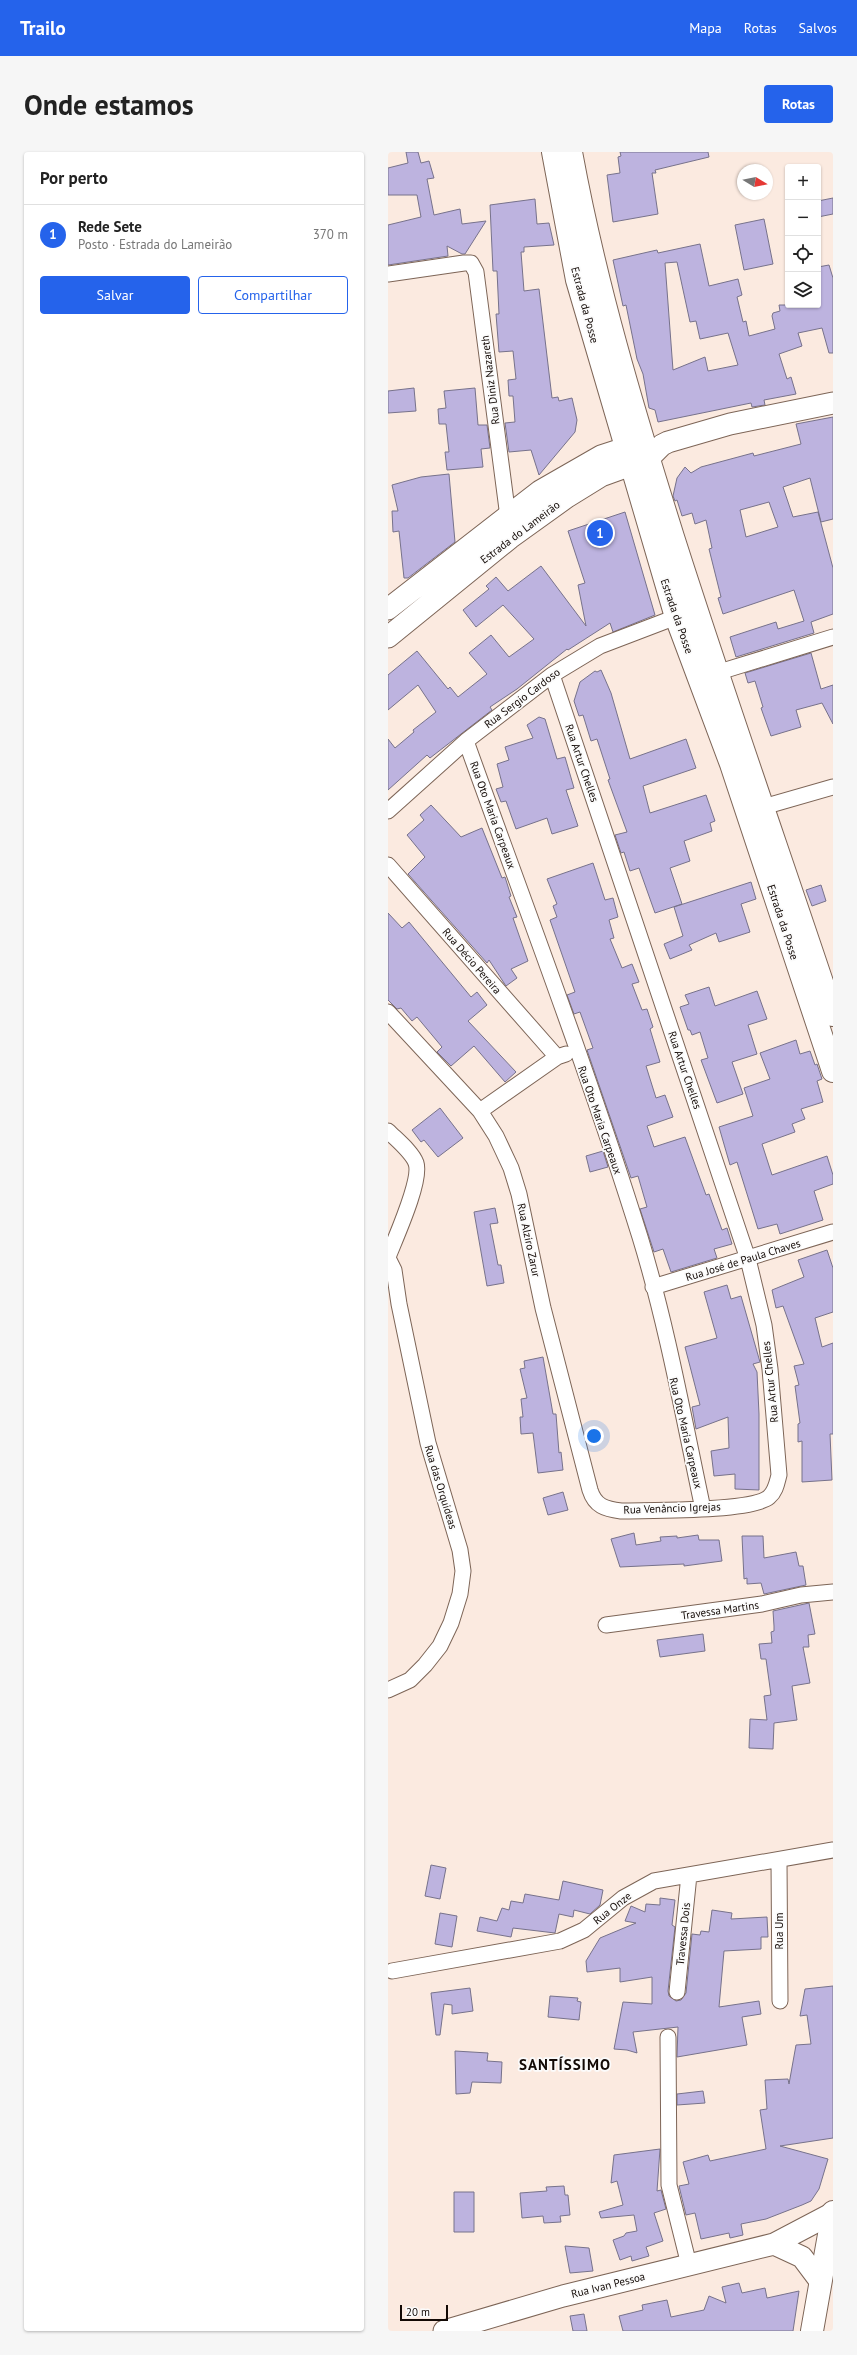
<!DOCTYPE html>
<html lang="pt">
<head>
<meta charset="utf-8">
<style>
	body { margin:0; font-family:"PT Sans",sans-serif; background:#f6f6f6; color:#222 }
	.controls { position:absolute; right:12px; top:12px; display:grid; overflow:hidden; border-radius:4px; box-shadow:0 1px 3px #0004 }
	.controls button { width:36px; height:36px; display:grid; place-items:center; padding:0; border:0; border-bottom:1px solid #e0e0e0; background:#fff; color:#222; font:20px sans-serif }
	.compass { position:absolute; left:349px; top:12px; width:36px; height:36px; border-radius:50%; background:#fff; box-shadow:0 1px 3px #0004; rotate:100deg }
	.scale { position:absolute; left:12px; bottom:10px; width:48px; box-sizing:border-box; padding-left:4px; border:2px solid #120905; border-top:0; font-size:11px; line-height:14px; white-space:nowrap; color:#120905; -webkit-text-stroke:3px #fbfbfb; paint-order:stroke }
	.you { position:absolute; left:206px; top:1284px; width:14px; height:14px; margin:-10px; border:3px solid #fff; border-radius:50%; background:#1a73e8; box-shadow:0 0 0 6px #1a73e833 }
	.badge { display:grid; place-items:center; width:26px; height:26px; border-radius:50%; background:#2563eb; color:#fff; font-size:13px; font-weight:700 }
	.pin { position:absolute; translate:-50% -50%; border:2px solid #fff; box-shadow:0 1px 4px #0006 }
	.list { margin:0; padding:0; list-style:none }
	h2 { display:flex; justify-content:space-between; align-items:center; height:52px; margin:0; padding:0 16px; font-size:17px }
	h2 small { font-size:13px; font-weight:400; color:#767676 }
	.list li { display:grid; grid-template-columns:26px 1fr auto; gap:12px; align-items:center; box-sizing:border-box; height:60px; padding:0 16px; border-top:1px solid #e0e0e0 }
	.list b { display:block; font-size:15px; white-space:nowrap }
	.list p { margin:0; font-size:13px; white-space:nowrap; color:#767676 }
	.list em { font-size:13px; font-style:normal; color:#767676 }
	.actions { display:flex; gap:8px; padding:12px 16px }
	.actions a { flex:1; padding:9px 0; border:1px solid #2563eb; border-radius:4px; text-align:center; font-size:14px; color:#2563eb }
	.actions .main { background:#2563eb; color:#fff }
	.icon { flex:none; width:22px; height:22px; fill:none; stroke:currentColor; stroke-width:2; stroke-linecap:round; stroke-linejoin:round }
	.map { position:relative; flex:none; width:445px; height:2179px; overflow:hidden; border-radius:4px }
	header { display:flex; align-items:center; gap:24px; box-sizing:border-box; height:56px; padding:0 20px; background:#2563eb; color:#fff }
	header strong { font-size:19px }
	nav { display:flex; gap:22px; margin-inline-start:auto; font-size:14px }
	.intro { display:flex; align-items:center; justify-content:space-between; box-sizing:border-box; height:96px; padding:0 24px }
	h1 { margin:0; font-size:28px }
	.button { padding:10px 18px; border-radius:4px; background:#2563eb; color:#fff; font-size:14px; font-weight:700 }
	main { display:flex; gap:24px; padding:0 24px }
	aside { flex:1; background:#fff; border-radius:4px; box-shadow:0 1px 3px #0004 }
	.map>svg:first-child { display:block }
</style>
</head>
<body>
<header>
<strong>Trailo</strong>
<nav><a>Mapa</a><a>Rotas</a><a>Salvos</a></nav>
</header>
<div class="intro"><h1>Onde estamos</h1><a class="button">Rotas</a></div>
<main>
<aside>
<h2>Por perto<small></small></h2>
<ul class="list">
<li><span class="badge">1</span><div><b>Rede Sete</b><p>Posto · Estrada do Lameirão</p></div><em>370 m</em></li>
</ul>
<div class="actions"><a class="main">Salvar</a><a>Compartilhar</a></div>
</aside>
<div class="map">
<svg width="445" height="2179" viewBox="0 0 445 2179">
	<rect width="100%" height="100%" fill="#fbeae0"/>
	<path fill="#bdb3df" stroke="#77728b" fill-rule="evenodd" d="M18 0H30L33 11 41 9 46 26 39 27 46 63 72 57 74 72 98 69 77 102H74L59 94 60 104 0 113V73L33 65 29 43H0V16L20 11Z
		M232 0H320L321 5 267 18 268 21H264L270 62 225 70 219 23 232 21 230 5 233 4Z
		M445 46V62L430 65V49Z
		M147 47 149 72 161 71 166 93 136 95V100H133L136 139 151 137 164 246 170 245 171 249 184 246 189 268 187 280 151 323 143 298 121 300 117 271 127 270 125 244H121L120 228 128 227 125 199 111 200 108 162H111L109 119H105L102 53Z
		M376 67 385 112 356 118 347 73Z
		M312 92 321 134 350 127 354 143 349 145 355 170 358 169 361 184 387 177 384 164 385 161 392 159 391 153H430V115L441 113 445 126V201H441L434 176 410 181 414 194 391 202 399 227 403 225 408 242 376 248 377 253 364 255 363 251 270 270 267 258 261 256 255 222 249 207 238 153 235 154 225 108 269 98 270 101ZM289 110 302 170 308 169 312 187 340 181 350 213 320 219 317 205 285 218 277 111Z
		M26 236 28 259 0 261V239Z
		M87 236 90 273H99L102 296 93 297 95 315 59 318 57 300H61L58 272H51L50 257 58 256 56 239Z
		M445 265V367L433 370 422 326 395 335 405 365 430 360 445 416V462L423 470 426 481 348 505 342 485 388 470 390 477 416 469 406 438 335 462 330 446 333 445 321 397 324 396 318 368 307 372 304 361 294 364 289 348 287 349 285 344 289 326 297 315 303 321 313 315 365 301 366 304 413 292 408 272ZM381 350 390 375 358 385 352 358Z
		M61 322 67 390 20 426H16L11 379 5 380 4 359H10L4 333 33 325Z
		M237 360 267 463 225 480 222 471 180 498 179 497 129 537 102 555 104 558 42 606 39 603 0 638V587L7 596 26 580 25 578 48 560 30 533 0 558V523L29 499 60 537 62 535 70 545 99 522 81 501 103 483 121 505 146 487 115 453 88 475 75 458 101 437 98 434 108 425 120 439 153 414 198 474 190 433 197 431 180 379Z
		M423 501 433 537 445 533V572L434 551 408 558 413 575 383 584 373 556 375 555 367 529 360 531 357 521Z
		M213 518 223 541 242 607 298 587 308 616 255 634 262 661 318 643 327 669 322 671 324 679 296 689 302 709 282 716 294 752 267 761 251 716 242 719 236 700 233 701 227 683 239 680 220 628 222 627 209 587 203 589 195 563 191 564 186 549 192 530 207 519 209 520Z
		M151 565 157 567 169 607 177 605 186 636 178 638 190 674 164 682 159 666 128 677 118 649 113 650 108 637 115 635 109 612 121 608 117 595 145 586 139 573Z
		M43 653 73 685 94 676 114 726 117 725 123 744 121 745 129 765 125 766 140 809 123 817 129 826 118 834 101 808 99 811 20 722 37 705 19 683 36 668 32 663Z
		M205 711 217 748 225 746 230 765 221 768 226 786 222 787 234 816 244 812 251 830 244 832 254 858 259 857 265 875 262 877 272 910 258 914 268 946 277 943 285 965 259 974 266 995 297 985 318 1043 321 1042 334 1078 339 1076 344 1092 326 1097 329 1106 283 1120 275 1097 266 1100 252 1057 259 1055 250 1024 243 1026 199 898 205 896 192 860 186 862 179 843 187 840 162 768 169 765 165 754 169 752 159 727Z
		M363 730 368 747 353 752 362 780 331 790 328 781 301 793 304 798 282 807 276 792 295 784 286 755Z
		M433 733 438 749 424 754 418 738Z
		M0 761 14 776 21 770 83 845 89 840 99 853 80 869 128 920 117 930 86 894 63 914 49 900 54 895 29 865 24 869 13 856 9 857 0 848Z
		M321 835 327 854 369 839 379 867 360 873 369 902 344 910 355 942 329 951 313 908 320 906 312 880 304 883 302 878H300L292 855 301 852 297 843Z
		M408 888 412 902 422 899 427 913 429 912 434 927 429 929 435 950 413 957 417 967 404 972 407 980 374 992 384 1023 439 1004 445 1023V1032L426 1039 435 1068 392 1082 389 1072 370 1077 349 1010 342 1013 331 975 365 964 356 936 382 927 372 901Z
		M52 956 75 986 50 1005 36 988 33 990 24 978Z
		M215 999 220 1015 202 1020 198 1004Z
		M107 1056 110 1071 102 1072 110 1113H113L116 1131 99 1134 86 1060Z
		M439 1098 445 1116V1160L427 1166 434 1195 445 1191V1282H442L444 1328 414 1330V1289L410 1290V1272L412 1271 407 1234 411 1233 406 1214 416 1212 395 1154 388 1156 384 1138 416 1125 410 1108Z
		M339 1133 343 1147 353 1144 372 1210 365 1212 369 1220 371 1262V1338L347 1337V1322L326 1324 323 1299 341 1296 340 1265 308 1277 304 1255 312 1253 297 1195 329 1186 316 1140Z
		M155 1205 165 1262H168L171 1301 173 1300 175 1318 150 1321 145 1281 133 1282 132 1265H135L133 1247 139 1246 132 1217 137 1216 136 1209Z
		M175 1340 180 1358 160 1363 155 1346Z
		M246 1381 248 1393 273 1389 272 1385 289 1384V1386L310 1383 311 1388H331L334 1409 296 1414V1412L232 1415 223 1387Z
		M354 1384H375L376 1406 408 1400 411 1414H415L418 1433 376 1442 373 1431 359 1432V1426L356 1427Z
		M421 1451 427 1482 420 1483 421 1495H415L422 1531 404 1534 409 1568 386 1571 385 1597 361 1596 362 1567 379 1568 376 1544 383 1543 378 1507H373L371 1492 384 1491 383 1480 386 1479V1474L385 1459Z
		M315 1482 317 1499 272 1505 269 1488Z
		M43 1713 58 1716 52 1747 37 1744Z
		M175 1729 215 1738 212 1753 202 1762 186 1758 185 1765 171 1762 167 1781 125 1776 123 1785 89 1779 92 1765 109 1769 114 1756 121 1758 123 1749 135 1751 137 1742 171 1748Z
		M272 1746 287 1748 284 1773 287 1775 280 1839 281 1844 288 1849 293 1848 298 1841 304 1782 312 1783 313 1779 321 1780 324 1758 344 1761 343 1767 379 1765 380 1785H373V1797L336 1799 331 1855 371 1849 373 1862 354 1865 359 1893 289 1905 290 1875 245 1880 249 1901 239 1898 226 1897 235 1850 264 1852V1825L232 1830V1816L199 1820 198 1809 212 1786 248 1771 237 1769 243 1754 257 1760 258 1752 272 1753Z
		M52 1761 69 1764 64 1795 47 1792Z
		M445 1834V1986L392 1994 440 2007 431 2037 423 2049 414 2053 378 2067 353 2072 355 2083 342 2086 341 2081 313 2087 307 2061 298 2063 291 2034 301 2032 295 2010 320 2003 322 2009 378 1997 372 1958 379 1957 377 1928 400 1927 401 1932 408 1893 423 1892 419 1863 412 1864 417 1837Z
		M82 1836 85 1859 64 1862V1853L56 1852 52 1883H48L43 1841Z
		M162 1844 190 1846 189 1849 193 1850 191 1868 160 1865Z
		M67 1899 100 1901 99 1909 114 1910 113 1931 84 1930 82 1941 68 1942Z
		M315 1939 317 1951 289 1953V1942Z
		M272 1997 269 2039 273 2038 278 2057 266 2061 275 2089 258 2095 261 2104 244 2109 243 2104 232 2108 225 2088 236 2084 238 2081 249 2079 246 2063 213 2066 211 2060 235 2053 229 2029 223 2031 226 2003Z
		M176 2034 177 2043H180L182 2063 172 2064 173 2070 156 2071 155 2064 134 2066 132 2041 159 2039 158 2035Z
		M66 2040H86V2080H66Z
		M177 2094 201 2096 205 2119 182 2121Z
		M351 2131 354 2141 377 2136 379 2146 411 2139 405 2179H235L231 2164 255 2158 254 2153 279 2148 283 2165 316 2158 321 2144 338 2151 334 2135Z
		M196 2162 199 2179H185L182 2164Z"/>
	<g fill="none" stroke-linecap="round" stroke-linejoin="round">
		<g stroke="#7d6557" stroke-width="17">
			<path id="street" d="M0 122 76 111H83L88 120 120 365
				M328 521 445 485
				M78 589C137 754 200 918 252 1085 279 1173 296 1268 315 1357
				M375 655 445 635
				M0 659 78 589 164 523 212 494 288 465
				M0 713 169 905
				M0 860 92 959 108 984 123 1016 131 1042 155 1156 202 1338C207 1354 217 1357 233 1359 260 1358 364 1360 381 1345 388 1339 389 1330 391 1323L382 1217 376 1173 360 1107 164 523
				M92 959 169 905 178 902
				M0 979C9 988 24 1000 28 1011 34 1028 7 1087 0 1105
				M0 1106 6 1118 11 1152 40 1291 72 1398 75 1419 72 1442 63 1471 52 1494 37 1513 22 1528 0 1538
				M265 1135 445 1080
				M218 1473 374 1452 413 1443 445 1440
				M391 1709 392 1849
				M4 1819 172 1789 196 1778 235 1746 266 1729 445 1698
				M289 1840 301 1723
				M280 1885 281 2033 301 2113"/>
		</g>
		<g stroke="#7d6557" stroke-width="23">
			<path id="secondary" d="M0 457 152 339 213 304 256 290
				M0 485 122 386 179 345 213 324 260 307 274 293 280 290 342 272 445 251
				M386 2092 414 2105 432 2129
				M56 2179 175 2144 386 2092 445 2061"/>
		</g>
		<g stroke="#7d6557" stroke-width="24">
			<path id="primary" d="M165 0 189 128 288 465 343 612 445 919
				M183 0C207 131 245 258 285 385 336 545 392 704 445 863
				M424 2179 445 2060"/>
		</g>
		<use href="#street" stroke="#fff" stroke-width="15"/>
		<use href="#secondary" stroke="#fff" stroke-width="21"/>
		<use href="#primary" stroke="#fff" stroke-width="22"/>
	</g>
	<g text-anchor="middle" stroke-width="3.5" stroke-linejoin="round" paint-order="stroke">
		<g font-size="11" fill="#120905" stroke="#fbfbfb">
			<text transform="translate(197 153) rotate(75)" y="4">Estrada da Posse</text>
			<text transform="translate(102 228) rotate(-97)" y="4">Rua Diniz Nazareth</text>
			<text transform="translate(132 380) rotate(-37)" y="4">Estrada do Lameirão</text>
			<text transform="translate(289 464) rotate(71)" y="4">Estrada da Posse</text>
			<text transform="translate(134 546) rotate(-37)" y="4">Rua Sergio Cardoso</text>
			<text transform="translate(194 611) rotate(71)" y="4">Rua Artur Chelles</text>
			<text transform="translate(105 663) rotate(70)" y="4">Rua Oto Maria Carpeaux</text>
			<text transform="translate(395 770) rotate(72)" y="4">Estrada da Posse</text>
			<text transform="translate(84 809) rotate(49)" y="4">Rua Décio Pereira</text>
			<text transform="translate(297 918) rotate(71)" y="4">Rua Artur Chelles</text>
			<text transform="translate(212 968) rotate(71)" y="4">Rua Oto Maria Carpeaux</text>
			<text transform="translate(141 1088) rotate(78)" y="4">Rua Alziro Zarur</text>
			<text transform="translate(355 1108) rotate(-17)" y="4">Rua José de Paula Chaves</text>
			<text transform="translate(382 1230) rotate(-96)" y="4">Rua Artur Chelles</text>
			<text transform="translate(298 1281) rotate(77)" y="4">Rua Oto Maria Carpeaux</text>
			<text transform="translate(53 1335) rotate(73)" y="4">Rua das Orquideas</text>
			<text transform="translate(284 1356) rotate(-2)" y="4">Rua Venâncio Igrejas</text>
			<text transform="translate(332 1458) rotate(-8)" y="4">Travessa Martins</text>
			<text transform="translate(224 1756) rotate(-38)" y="4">Rua Onze</text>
			<text transform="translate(391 1779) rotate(-90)" y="4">Rua Um</text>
			<text transform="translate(295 1782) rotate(-84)" y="4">Travessa Dois</text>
			<text transform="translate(220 2133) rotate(-14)" y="4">Rua Ivan Pessoa</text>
		</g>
		<g font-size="15" font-weight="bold" letter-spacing="1" fill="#120905" stroke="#fbfbfb">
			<text x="177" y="1918">SANTÍSSIMO</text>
		</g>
	</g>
</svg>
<div class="controls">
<button>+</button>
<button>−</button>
<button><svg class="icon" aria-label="locate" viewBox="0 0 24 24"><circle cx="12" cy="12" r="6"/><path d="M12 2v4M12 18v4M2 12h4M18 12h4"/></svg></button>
<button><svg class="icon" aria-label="layers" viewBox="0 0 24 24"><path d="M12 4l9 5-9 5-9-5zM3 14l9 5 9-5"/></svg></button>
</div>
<svg class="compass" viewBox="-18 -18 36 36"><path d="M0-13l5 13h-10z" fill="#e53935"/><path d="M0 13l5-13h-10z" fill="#767676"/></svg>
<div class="scale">20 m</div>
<div class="you"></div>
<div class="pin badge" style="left:212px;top:381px">1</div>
</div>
</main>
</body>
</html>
